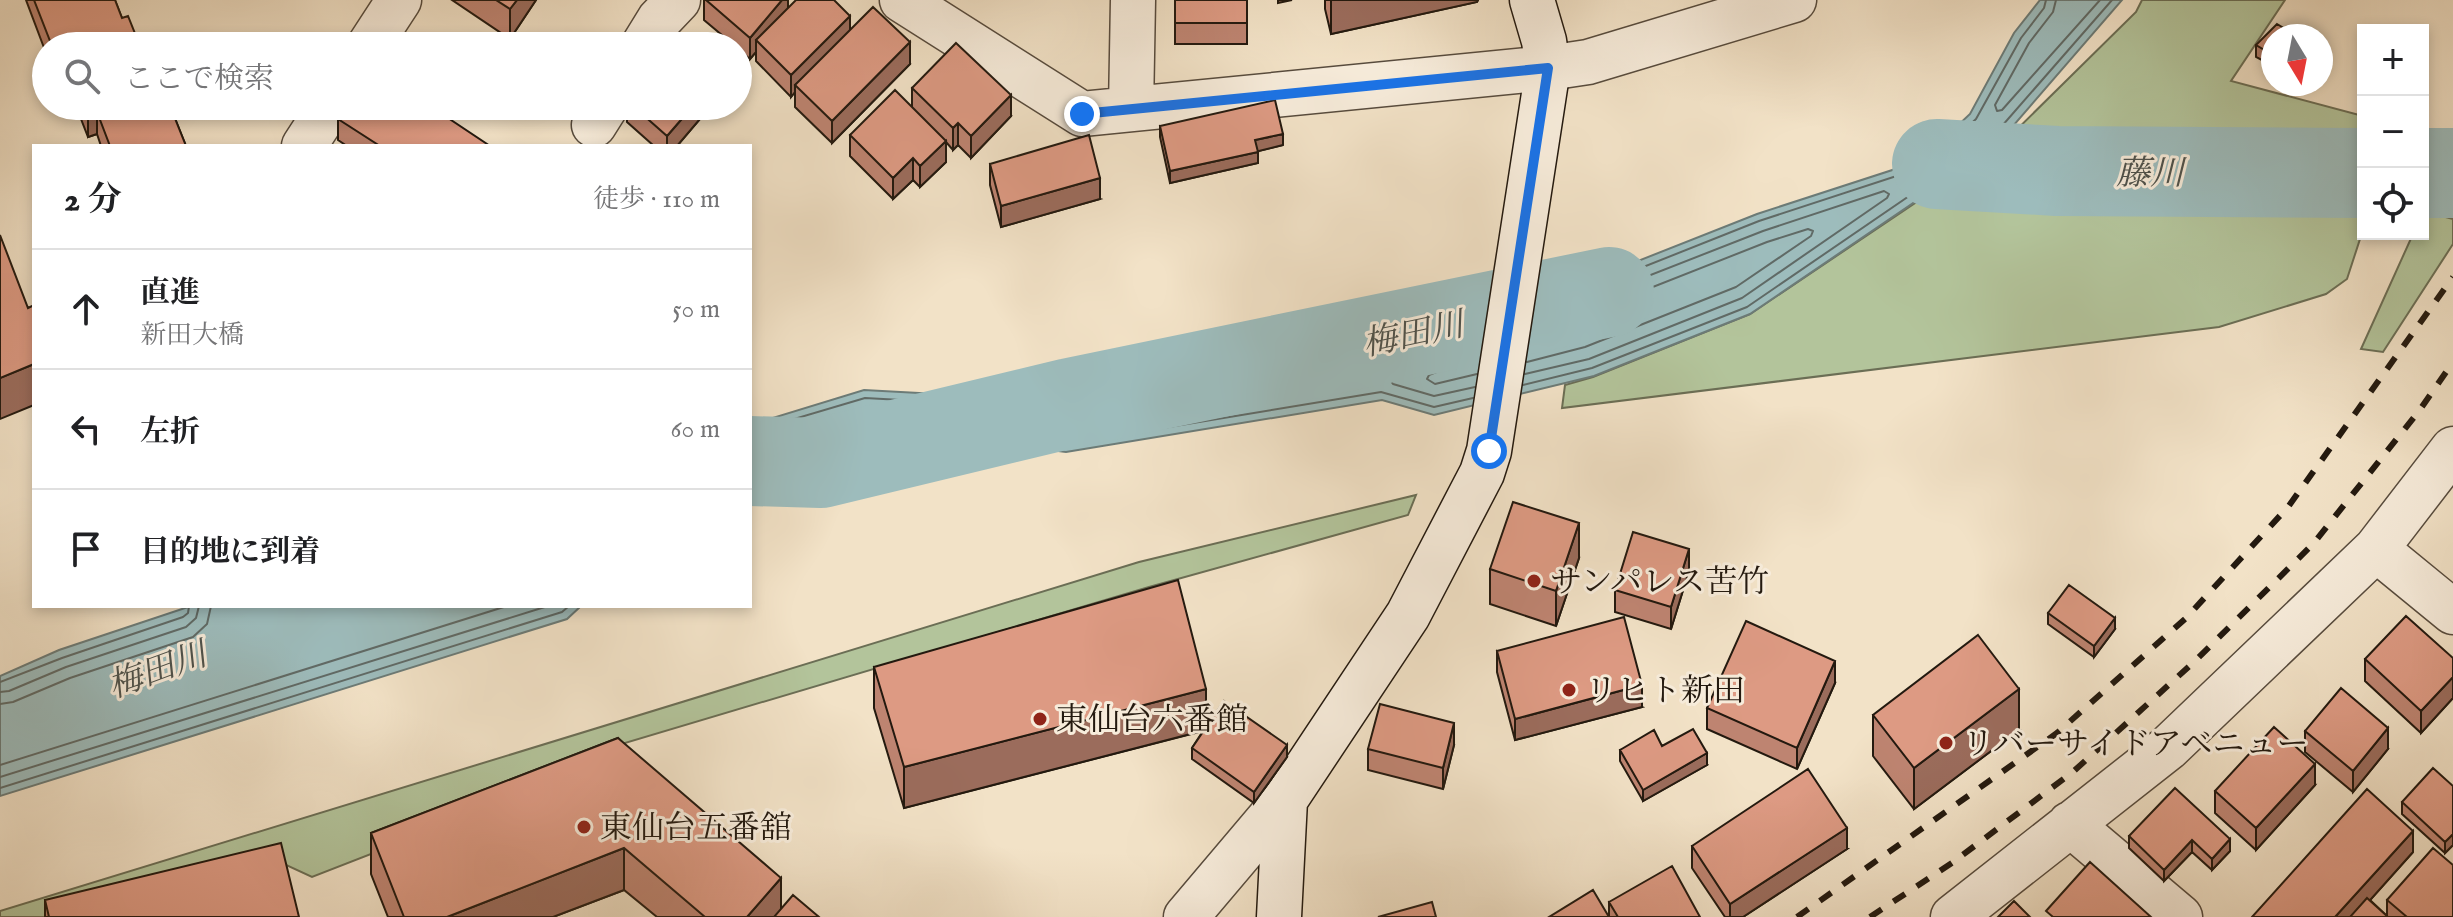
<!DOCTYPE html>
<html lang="ja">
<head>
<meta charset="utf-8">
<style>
	body { margin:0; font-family:"IM FELL English","Noto Serif JP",serif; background:#f2f2f2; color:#202124 }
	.controls { position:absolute; right:24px; top:24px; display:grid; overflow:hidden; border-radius:0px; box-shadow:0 4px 12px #0003 }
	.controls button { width:72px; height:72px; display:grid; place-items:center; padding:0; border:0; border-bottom:2px solid #e0e0e0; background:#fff; color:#202124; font:40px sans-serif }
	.compass { position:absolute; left:2261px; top:24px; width:72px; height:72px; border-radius:50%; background:#fff; box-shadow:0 4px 12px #0003; rotate:170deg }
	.stop { position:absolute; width:24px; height:24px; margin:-18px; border:6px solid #1a73e8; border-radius:50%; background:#fff }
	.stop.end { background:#1a73e8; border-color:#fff; box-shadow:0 2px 8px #0008 }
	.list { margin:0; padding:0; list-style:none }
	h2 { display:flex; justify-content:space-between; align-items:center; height:104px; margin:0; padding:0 32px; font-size:34px }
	h2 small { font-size:26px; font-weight:400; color:#757577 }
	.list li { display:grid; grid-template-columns:52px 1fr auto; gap:24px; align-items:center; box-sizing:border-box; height:120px; padding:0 32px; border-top:2px solid #e0e0e0 }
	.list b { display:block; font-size:30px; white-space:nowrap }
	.list p { margin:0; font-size:26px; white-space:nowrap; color:#757577 }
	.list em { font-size:26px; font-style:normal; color:#757577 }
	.icon { flex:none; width:44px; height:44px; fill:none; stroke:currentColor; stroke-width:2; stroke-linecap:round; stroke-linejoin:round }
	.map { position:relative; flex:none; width:2453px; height:917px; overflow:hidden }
	.search { position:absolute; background:#fff; box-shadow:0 4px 12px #0003; left:32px; top:32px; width:720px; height:88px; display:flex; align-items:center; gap:20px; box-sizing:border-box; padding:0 28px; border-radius:44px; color:#757577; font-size:30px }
	.panel { position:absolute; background:#fff; box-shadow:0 4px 12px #0003; left:32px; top:144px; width:720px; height:464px; border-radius:0px }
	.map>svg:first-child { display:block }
</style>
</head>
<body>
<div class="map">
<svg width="2453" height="917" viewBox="0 0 2453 917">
	<rect width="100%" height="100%" fill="#f2e2c7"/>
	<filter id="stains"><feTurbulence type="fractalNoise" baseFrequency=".0025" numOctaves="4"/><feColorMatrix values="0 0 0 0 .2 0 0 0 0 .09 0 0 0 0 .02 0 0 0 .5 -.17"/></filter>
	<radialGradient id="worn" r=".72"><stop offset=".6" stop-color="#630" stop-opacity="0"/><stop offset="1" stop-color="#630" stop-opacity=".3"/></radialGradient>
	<path fill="#b3c49b" stroke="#6b6e55" stroke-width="2" d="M2142 0H2285L2231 81 2363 116V159L2060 163 1997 149 2136 12Z
		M1942 185 2363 202 2360 239 2347 279 2326 294 2219 327 1562 408 1565 385 1593 377 1750 314Z
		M2423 211 2453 219V244L2383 352 2361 349 2413 234H2423Z
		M1416 495 1408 515 1149 587 608 748 602 764 312 877 269 857 74 917H0V911L1139 562Z"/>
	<path fill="#9dbcbc" stroke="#6c7b77" stroke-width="2" d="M2040 0H2122L1994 148 1750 314 1594 376 1434 415 1382 400 1066 452 867 427 750 478V425L864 390 1011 398 1200 367 1377 364 1757 214 1920 161 1970 114 2014 33Z
		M191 606H581L567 619 0 796V676L59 650Z"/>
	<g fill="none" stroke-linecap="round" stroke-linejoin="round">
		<path stroke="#606a66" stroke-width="2" d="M2056 0 2053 12 2029 43 1995 105 1997 111 2002 110 2100 0
			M1535 310 1759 221 1924 167 1976 119 2021 38 2044 8 2046 0
			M1527 362 1585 347 1736 287 1811 236 1813 231 1808 229 1767 242 1531 335
			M1477 374 1435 384 1427 379 1429 375 1479 355
			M1525 374 1589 359 1742 298 1887 198 1889 194 1884 191 1763 231 1533 321
			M1328 383 1332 386 1329 391 1066 434 962 421 959 417 963 413 1013 416 1202 385Z
			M1523 385 1592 368 1747 307 1988 142 2112 0
			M1475 387 1434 396 1393 384 1390 380 1393 377 1482 342
			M750 432 865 398 1011 406 1200 375 1378 372 1483 330
			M750 442 798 429 803 432 801 436 750 458
			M750 469 866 420 1066 444 1381 392 1434 407 1473 398
			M0 682 62 658 183 617 188 613 189 606
			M0 692 9 691 66 667 186 627 196 618 199 606
			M0 704 13 702 70 678 193 637 207 624 211 606
			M0 765 507 606
			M0 777 548 606
			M0 788 562 612 569 606"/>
		<path stroke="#9dbcbc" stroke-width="90" d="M1937 164 2057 171 2363 173
			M2423 173H2453
			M750 461 821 463 1070 403 1609 292"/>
		<g stroke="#574b3d" stroke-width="47">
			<path id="street" d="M902 0 1082 114 1548 68 1588 62 1794 0
				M369 46 399 0
				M643 46 659 20 678 0
				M1131 109 1133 0
				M594 125 606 106
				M304 146 330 106
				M2376 549 2453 449
				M2070 824 2180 917
				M1186 917 1285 800
				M1953 917 2168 748 2376 549 2453 612"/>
		</g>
		<g stroke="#23190f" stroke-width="47">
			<path id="secondary" d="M1279 917 1285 800 1408 615 1482 473 1489 451 1548 68 1544 41 1532 0"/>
		</g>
		<use href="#street" stroke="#f7ecdb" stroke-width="44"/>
		<use href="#secondary" stroke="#f7ecdb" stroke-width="44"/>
		<path stroke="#23190f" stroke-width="6" stroke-dasharray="14 14" stroke-linecap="butt" d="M1797 917 2057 733 2186 618 2288 507 2453 277
			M1870 917 1952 863 2074 771 2195 661 2313 544 2419 411 2453 362"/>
	</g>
	<path fill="#be8471" stroke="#23190f" stroke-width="2" d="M26 0H115L122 18 140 46H46V53Z
		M452 0H536L510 39Z
		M704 0H788V8L850 29 910 64 832 143 795 107V92L791 97 756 61V52L750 59 738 49V46H735L704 20Z
		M1175 0H1247V44H1175Z
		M1325 0H1478L1477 2 1331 34 1325 9Z
		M2273 36V66L2256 57V45Z
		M912 88 1011 116 971 158 958 145 953 150 946 142V162L920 187 913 180 893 199 850 156V135L912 107Z
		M76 106H170L186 146H101L97 134 88 137Z
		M627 106H711L677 146H654L627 122Z
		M338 119 490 146H347L338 140Z
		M1160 126 1283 145 1258 151V163L1170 183 1160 137Z
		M990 164 1100 199 1001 227 990 185Z
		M1579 558 1556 626 1490 604V569Z
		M1689 571 1671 629 1615 612V590Z
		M2048 613 2115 629 2094 657 2048 624Z
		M1497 651 1642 707 1515 740 1497 672Z
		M2453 658V698L2421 733 2365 681V659Z
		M874 667 1206 726 1287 757 1254 803 1192 759V748L1203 731 904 808 874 708Z
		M1835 683 1797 769 1707 729V708Z
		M1873 715 2019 730 1914 809 1873 756Z
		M2305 731 2388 749 2353 792 2305 752Z
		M618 738 781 909 819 917H657L624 890 553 917H388L371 874V833Z
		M1454 745 1443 789 1368 770V749Z
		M1662 746 1707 765 1643 801 1620 761V750Z
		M2315 785 2256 850 2215 813V791Z
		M2453 786V845L2445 853 2402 814V802Z
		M2129 836 2230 839V851L2212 870 2192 852 2164 881 2129 848Z
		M1692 846 1847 849 1743 917H1725L1692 868Z
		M2413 852 2370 900 2387 916V900L2453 917H2252Z
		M45 900 299 917H45Z
		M1609 902 1700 917H1549L1609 916Z"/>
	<path fill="#9b6c5c" stroke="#23190f" stroke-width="2" d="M517 0H536L510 39V9Z
		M782 0H788V14L756 40V52L750 59V38Z
		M1278 0H1292L1278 3Z
		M1331 0H1478L1477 2 1331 34Z
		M850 16V38L795 85V92L791 97V75Z
		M910 42V64L832 143V121Z
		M1011 95V116L971 158V136Z
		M693 106H711L677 146H667V136Z
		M97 112V134L88 137V115Z
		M958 123V145L953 150V128Z
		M1283 134V145L1255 152V140Z
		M946 141V162L920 187V166Z
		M1258 152V163L1170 183V171Z
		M913 158V180L893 199V178Z
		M1100 178V199L1001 227V206Z
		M34 364V405L0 419V378Z
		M1579 523V558L1556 626V591Z
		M1689 549V571L1671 629V607Z
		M2115 618V629L2094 657V646Z
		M1835 661V683L1797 769V748Z
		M2453 677V698L2421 733V711Z
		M1642 685V707L1515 740V719Z
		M1206 689V730L904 808V767Z
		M2019 689V730L1914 809V768Z
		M1454 723V745L1443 789V768Z
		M2388 728V749L2353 792V771Z
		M1287 745V757L1254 803V792Z
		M1707 753V765L1643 801V790Z
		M2315 764V785L2256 850V828Z
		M1847 828V849L1743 917H1730V904Z
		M2413 831V852L2355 917H2335Z
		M2453 834V845L2445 853V842Z
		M2230 839V851L2212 870V859Z
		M2192 840V852L2164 881V870Z
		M624 848V890L553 917H447Z
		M781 878V917H747Z"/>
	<path fill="#dd9a83" stroke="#23190f" stroke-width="2" d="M34 0H115L122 18 128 16 140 46H52Z
		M496 0H517L510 9Z
		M706 0H782L750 38Z
		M796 0H834L850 16 791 75 756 40Z
		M1175 0H1247V23H1175Z
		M873 7 910 42 832 121 795 85Z
		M2277 24 2297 36H2273V55L2256 45Z
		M680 39 688 46H674Z
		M956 43 1011 95 971 136 958 123 953 128 912 88Z
		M895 90 946 141 920 166 913 158 893 178 850 135Z
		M1275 100 1283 134 1255 140 1258 152 1170 171 1160 126Z
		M84 106H170L186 146H110L97 112 88 115Z
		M347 106H430L490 146H380L338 119Z
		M633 106H693L667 136Z
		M1089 135 1100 178 1001 206 990 164Z
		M0 235 28 308 34 305V364L0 378Z
		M1513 502 1579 523 1556 591 1490 569Z
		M1633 532 1689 549 1671 607 1615 590Z
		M1178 580 1206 689 904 767 874 667Z
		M2069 585 2115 618 2094 646 2048 613Z
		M2406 616 2453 658V677L2421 711 2365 659Z
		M1624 617 1642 685 1515 719 1497 651Z
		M1746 621 1835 661 1797 748 1707 708Z
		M1978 635 2019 689 1914 768 1873 715Z
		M2341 688 2388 728 2353 771 2305 731Z
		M1224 701 1287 745 1254 792 1192 748Z
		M1380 704 1454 723 1443 768 1368 749Z
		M2274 727 2315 764 2256 828 2215 791Z
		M1693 729 1707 753 1643 790 1620 750 1654 730 1662 746Z
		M618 738 781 878 747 917H705L624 848 447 917H404L371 833Z
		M2433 768 2453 786V834L2445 842 2402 802Z
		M1808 769 1847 828 1730 904 1692 846Z
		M2175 788 2230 839 2212 859 2192 840 2164 870 2129 836Z
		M2367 789 2413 831 2335 917H2252Z
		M281 843 299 917H49L45 900Z
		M2433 848 2453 865V917H2407L2387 900Z
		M2090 862 2151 917H2053L2046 911Z
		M1672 866 1700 917H1618L1609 902Z
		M1593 890 1609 917H1549Z
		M793 895 819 917H774Z
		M2367 898 2388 917H2350Z
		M2014 901 2030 917H1998Z
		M1432 902 1436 917H1378Z"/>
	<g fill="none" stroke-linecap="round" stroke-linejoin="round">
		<path stroke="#1a73e8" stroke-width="10" d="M1082 114 1548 68 1489 451"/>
	</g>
	<g fill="#8f2418" stroke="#f7ecdb" stroke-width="3">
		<circle cx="1534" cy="581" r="8"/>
		<circle cx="1569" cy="690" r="8"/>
		<circle cx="1040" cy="719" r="8"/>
		<circle cx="1946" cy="743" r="8"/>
		<circle cx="584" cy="827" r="8"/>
	</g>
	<g text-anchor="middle" stroke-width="6" stroke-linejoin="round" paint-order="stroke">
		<g font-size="32" fill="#23190f" stroke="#f7ecdb" text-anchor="start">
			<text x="1550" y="592">サンパレス苦竹</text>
			<text x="1585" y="701">リヒト新田</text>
			<text x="1056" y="730">東仙台六番館</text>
			<text x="1962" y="754">リバーサイドアベニュー</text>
			<text x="600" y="838">東仙台五番舘</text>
		</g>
		<g font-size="34" font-style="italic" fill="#4e524c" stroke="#f7ecdb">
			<text x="2150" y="184">藤川</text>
			<text transform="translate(1413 333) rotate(-12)" y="12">梅田川</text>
			<text transform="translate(157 669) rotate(-20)" y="12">梅田川</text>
		</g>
	</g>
	<rect width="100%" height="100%" filter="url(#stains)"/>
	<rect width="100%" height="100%" fill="url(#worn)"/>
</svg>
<div class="controls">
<button>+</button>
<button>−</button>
<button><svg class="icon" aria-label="locate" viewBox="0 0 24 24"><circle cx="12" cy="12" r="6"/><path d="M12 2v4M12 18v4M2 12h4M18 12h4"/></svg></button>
</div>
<svg class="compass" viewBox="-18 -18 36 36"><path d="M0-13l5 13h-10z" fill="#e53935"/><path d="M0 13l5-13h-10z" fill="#757577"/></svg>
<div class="stop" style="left:1489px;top:451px"></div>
<div class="stop end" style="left:1082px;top:114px"></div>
<div class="search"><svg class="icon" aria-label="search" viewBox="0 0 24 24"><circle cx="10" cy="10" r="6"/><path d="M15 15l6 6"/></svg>ここで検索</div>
<section class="panel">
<h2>2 分<small>徒歩 · 110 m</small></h2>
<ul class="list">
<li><svg class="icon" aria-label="ahead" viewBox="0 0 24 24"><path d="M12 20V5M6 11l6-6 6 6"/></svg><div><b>直進</b><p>新田大橋</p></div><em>50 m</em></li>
<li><svg class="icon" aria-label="left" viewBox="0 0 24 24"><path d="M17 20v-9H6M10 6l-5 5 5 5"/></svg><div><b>左折</b></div><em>60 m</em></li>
<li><svg class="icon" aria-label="arrive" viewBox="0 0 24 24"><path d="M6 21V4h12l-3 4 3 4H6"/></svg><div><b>目的地に到着</b></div></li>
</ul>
</section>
</div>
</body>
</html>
